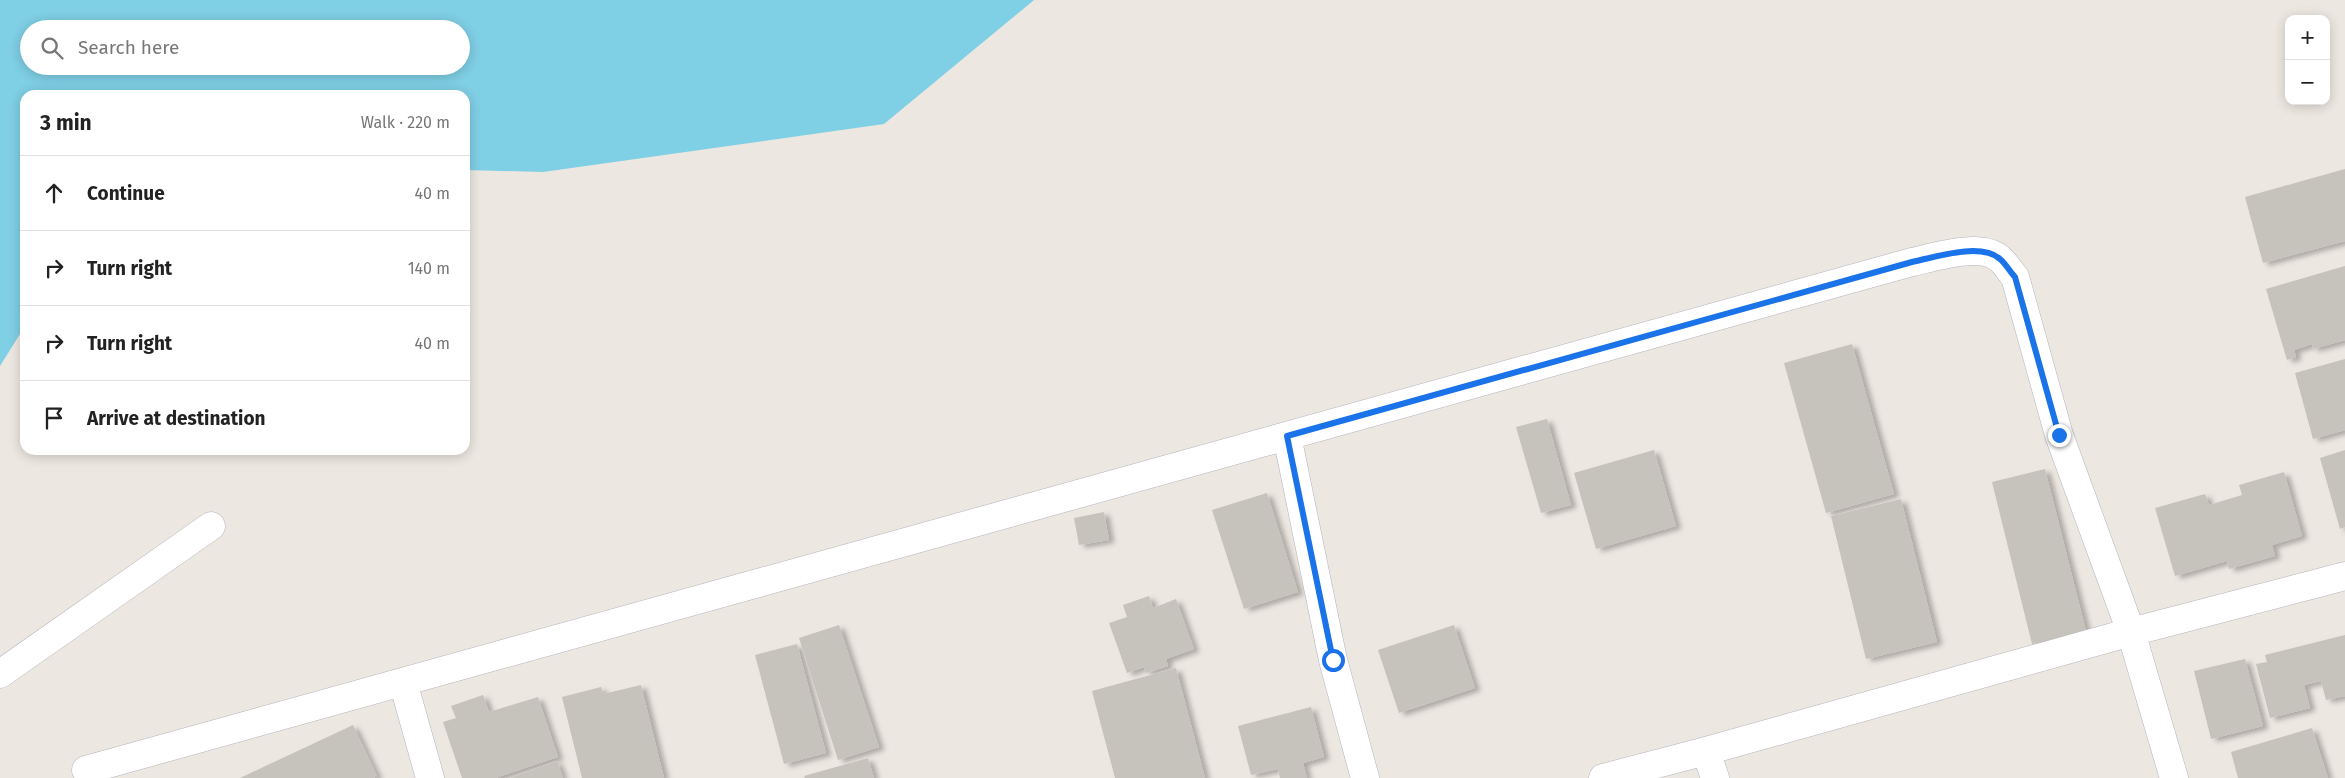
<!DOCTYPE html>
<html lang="en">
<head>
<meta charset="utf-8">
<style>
	body { margin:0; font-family:"Fira Sans",sans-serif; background:#f2f2f2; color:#222 }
	.controls { position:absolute; right:15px; top:15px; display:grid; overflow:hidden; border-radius:10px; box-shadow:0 2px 12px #0003 }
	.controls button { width:45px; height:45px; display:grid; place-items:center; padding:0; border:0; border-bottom:1px solid #e0e0e0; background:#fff; color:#222; font:25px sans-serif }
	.stop { position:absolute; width:15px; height:15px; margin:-11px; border:4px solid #1a73e8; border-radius:50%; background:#fff }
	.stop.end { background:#1a73e8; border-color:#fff; box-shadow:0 1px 5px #0008 }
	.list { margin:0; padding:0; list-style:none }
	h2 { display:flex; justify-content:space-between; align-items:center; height:65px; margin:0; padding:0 20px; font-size:21px }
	h2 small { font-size:16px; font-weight:400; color:#767676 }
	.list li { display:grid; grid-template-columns:32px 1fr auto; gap:15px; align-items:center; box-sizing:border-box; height:75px; padding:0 20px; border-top:1px solid #e0e0e0 }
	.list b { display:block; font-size:19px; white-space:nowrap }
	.list em { font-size:16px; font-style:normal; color:#767676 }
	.icon { flex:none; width:28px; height:28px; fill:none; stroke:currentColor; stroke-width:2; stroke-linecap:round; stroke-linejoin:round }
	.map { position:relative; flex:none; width:2345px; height:778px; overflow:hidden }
	.search { position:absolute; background:#fff; box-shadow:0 2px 12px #0003; left:20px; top:20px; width:450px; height:55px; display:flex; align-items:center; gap:12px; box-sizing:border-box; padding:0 18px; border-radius:28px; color:#767676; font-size:19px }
	.panel { position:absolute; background:#fff; box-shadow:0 2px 12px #0003; left:20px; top:90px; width:450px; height:365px; border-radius:15px }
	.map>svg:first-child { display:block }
</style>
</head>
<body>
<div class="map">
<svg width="2345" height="778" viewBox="0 0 2345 778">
	<defs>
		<filter id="shadow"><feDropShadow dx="5.5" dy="3" stdDeviation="2.5" flood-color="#0004"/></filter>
	</defs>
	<rect width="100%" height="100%" fill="#ede7e1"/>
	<path fill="#7fcfe5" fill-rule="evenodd" d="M0 0H1034L884 124 543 172 465 170V95H25V326L0 366ZM29 29H461V66H29Z"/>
	<path fill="#c6c2bc" filter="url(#shadow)" d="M2345 169V241L2263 263 2245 197Z
		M2345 266V340L2313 349 2312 344 2294 350 2296 357 2287 360 2266 289Z
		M1852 344 1894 494 1826 513 1784 363Z
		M2345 359V430L2313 439 2295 373Z
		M1547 419 1571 505 1541 513 1516 427Z
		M1654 450 1676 526 1596 549 1574 473Z
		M2345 450V527L2340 529 2320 458Z
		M2045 469 2086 631 2032 644 1992 482Z
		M2284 472 2302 536 2272 545 2275 556 2229 569 2227 561 2175 576 2155 508 2205 494 2209 505 2242 495 2239 485Z
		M1267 493 1298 592 1244 609 1212 510Z
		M1901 499 1937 642 1866 659 1831 516Z
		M1104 512 1109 540 1079 545 1074 518Z
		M1149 596 1153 608 1176 599 1194 649 1166 659 1168 666 1146 673 1144 667 1127 673 1109 623 1127 617 1123 605Z
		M839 625 879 747 838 760 799 638Z
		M1454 625 1475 688 1399 713 1378 650Z
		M2345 635V696L2326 700 2321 681 2304 685 2310 708 2270 718 2256 664 2267 662 2265 655Z
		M797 644 826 753 784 764 755 655Z
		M2245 659 2263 726 2211 739 2194 671Z
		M1176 668 1205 778H1115L1092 691Z
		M641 685 664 778H582L562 697 601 687 603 694Z
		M483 695 489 712 538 697 558 757 495 778H462L443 722 456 718 451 706Z
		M1311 707 1324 757 1303 763 1307 778H1280L1278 769 1251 775 1238 726Z
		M353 725 377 776 373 778H240Z
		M2312 728 2328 778H2238L2231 752Z
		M868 758 874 778H805L804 776Z
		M557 761 563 778H510Z"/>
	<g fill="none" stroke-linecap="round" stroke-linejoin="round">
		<g stroke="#b2b4bc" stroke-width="29">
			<path id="minor" d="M1287 436 1333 660 1365 778
				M0 674 211 526
				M403 682 430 778
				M1706 751 2131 632 2345 576
				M86 770 1912 262C1935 257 1981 242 2000 259 2006 264 2010 272 2015 277L2059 435 2131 632 2174 778
				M1603 778 1706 751 1715 778"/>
		</g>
		<use href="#minor" stroke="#fff" stroke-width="28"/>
	</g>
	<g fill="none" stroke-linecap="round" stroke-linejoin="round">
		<path stroke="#1a73e8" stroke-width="6" d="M1333 660 1287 436 1912 262C1935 257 1981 242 2000 259 2006 264 2010 272 2015 277L2059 435"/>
	</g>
</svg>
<div class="controls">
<button>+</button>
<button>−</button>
</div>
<div class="stop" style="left:1333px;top:660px"></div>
<div class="stop end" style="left:2059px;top:435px"></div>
<div class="search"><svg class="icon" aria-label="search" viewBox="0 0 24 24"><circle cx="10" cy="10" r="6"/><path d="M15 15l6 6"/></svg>Search here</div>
<section class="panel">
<h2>3 min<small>Walk · 220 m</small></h2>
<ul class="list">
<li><svg class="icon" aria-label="ahead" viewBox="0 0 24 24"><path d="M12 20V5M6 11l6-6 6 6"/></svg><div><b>Continue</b></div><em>40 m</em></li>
<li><svg class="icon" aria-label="right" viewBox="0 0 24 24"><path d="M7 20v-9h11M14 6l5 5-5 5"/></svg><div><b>Turn right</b></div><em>140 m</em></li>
<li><svg class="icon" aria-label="right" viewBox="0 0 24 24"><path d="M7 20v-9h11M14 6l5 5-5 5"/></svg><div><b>Turn right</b></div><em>40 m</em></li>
<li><svg class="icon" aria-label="arrive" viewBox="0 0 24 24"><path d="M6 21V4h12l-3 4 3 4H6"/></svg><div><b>Arrive at destination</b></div></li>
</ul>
</section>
</div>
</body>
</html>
